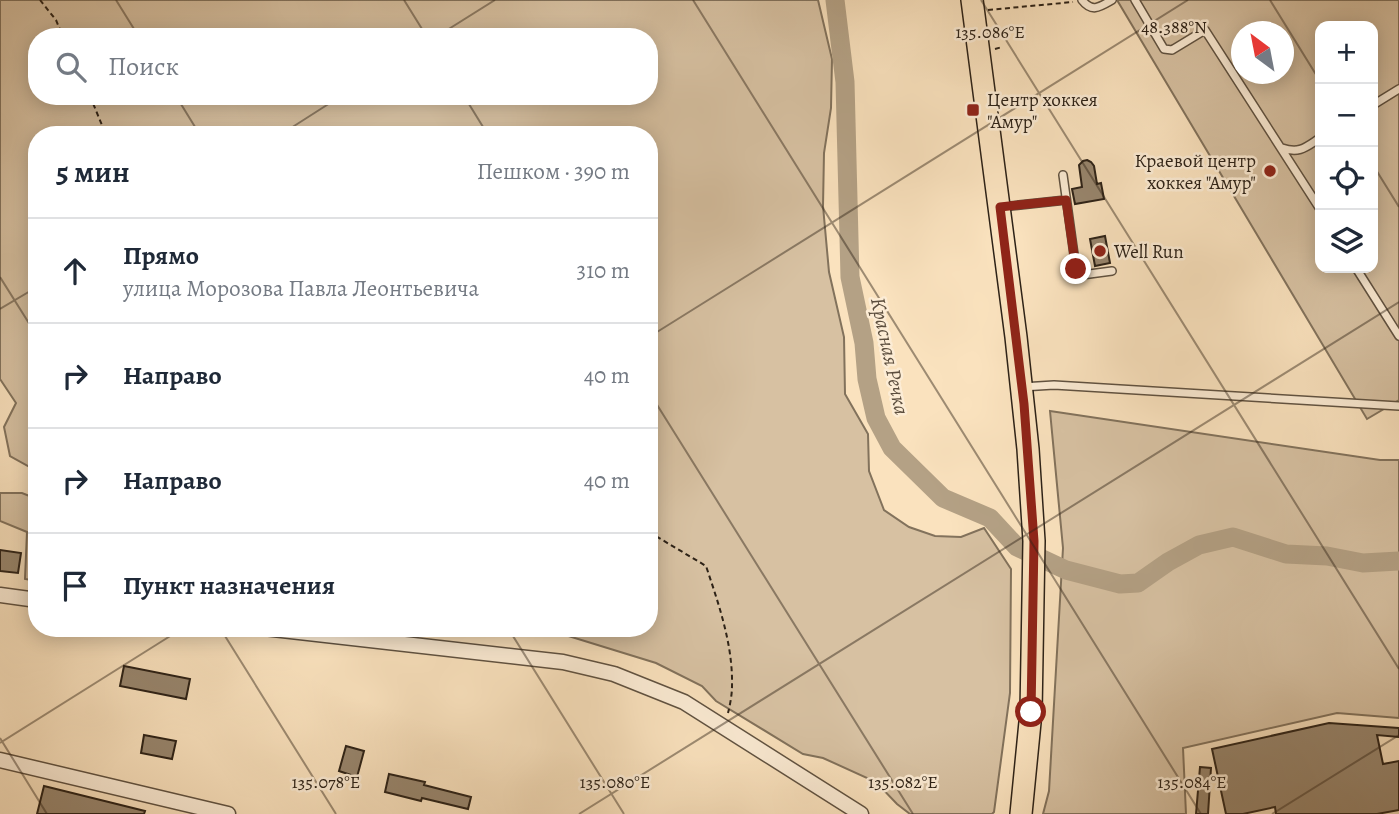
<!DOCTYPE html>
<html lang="ru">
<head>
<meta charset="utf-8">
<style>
	body { margin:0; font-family:Alegreya,serif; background:#f2f2f3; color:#1f2937 }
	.controls { position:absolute; right:21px; top:21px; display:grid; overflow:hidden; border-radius:14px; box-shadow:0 4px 18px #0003 }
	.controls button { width:63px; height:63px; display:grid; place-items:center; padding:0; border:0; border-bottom:2px solid #e0e1e3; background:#fff; color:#1f2937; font:35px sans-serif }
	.compass { position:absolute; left:1231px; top:21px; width:63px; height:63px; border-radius:50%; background:#fff; box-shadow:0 4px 18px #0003; rotate:328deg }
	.stop { position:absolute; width:21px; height:21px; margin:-16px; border:5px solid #8f2418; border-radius:50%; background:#fff }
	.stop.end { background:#8f2418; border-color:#fff; box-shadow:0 2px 7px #0008 }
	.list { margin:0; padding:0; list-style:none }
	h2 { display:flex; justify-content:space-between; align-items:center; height:91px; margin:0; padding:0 28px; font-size:30px }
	h2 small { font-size:23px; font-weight:400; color:#747a83 }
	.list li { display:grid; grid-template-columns:46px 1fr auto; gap:21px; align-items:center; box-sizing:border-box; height:105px; padding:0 28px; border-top:2px solid #e0e1e3 }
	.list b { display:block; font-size:26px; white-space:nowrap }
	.list p { margin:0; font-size:23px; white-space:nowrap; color:#747a83 }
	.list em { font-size:23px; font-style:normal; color:#747a83 }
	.icon { flex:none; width:38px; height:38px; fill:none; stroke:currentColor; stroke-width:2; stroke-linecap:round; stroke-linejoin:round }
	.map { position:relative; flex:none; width:1399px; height:814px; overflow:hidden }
	.search { position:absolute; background:#fff; box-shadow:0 4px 18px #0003; left:28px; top:28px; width:630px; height:77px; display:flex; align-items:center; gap:18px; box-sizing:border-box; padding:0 24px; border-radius:28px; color:#747a83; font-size:26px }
	.panel { position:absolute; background:#fff; box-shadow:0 4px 18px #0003; left:28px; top:126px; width:630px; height:511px; border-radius:28px }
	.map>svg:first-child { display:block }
</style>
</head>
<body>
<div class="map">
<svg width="1399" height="814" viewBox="0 0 1399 814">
	<rect width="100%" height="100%" fill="#fae2be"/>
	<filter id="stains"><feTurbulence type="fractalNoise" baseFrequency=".00286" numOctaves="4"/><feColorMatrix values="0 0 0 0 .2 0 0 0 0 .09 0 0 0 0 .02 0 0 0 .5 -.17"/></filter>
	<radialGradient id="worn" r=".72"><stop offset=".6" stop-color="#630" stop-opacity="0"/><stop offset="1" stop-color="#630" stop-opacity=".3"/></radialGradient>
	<path fill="#d7c1a2" stroke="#82725c" stroke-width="2" fill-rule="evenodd" d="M0 0H818L832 59 831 108 824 153 823 206 829 272 844 337 845 394 868 434 869 471 884 510 909 527 935 536 961 537 984 528 1011 569 1010 693 994 812 992 814H910L897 804 876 782 823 758 803 754 716 701 702 686 656 663 562 634 520 635 448 631 443 628H649V135H37V471L10 456 4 427 16 403 0 379ZM37 37H649V96H37Z
		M1117 0H1399V400L1367 419ZM1320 26H1373V268H1320ZM1242 32H1284V74H1242Z
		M1050 411 1380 460H1399V718L1337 713 1183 748 1186 814H1043L1049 791 1063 548Z
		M0 493H22L37 499V581L25 579 27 532 0 521Z"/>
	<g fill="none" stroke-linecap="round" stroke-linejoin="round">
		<path stroke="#b4a185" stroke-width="19" d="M835 0 845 82 850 277 864 343 867 379 876 418 892 448 943 498 990 518 1017 547 1066 570 1120 584 1138 583 1168 562 1199 545 1233 537 1286 554 1327 556 1363 563 1399 561"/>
	</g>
	<path fill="#98866e" stroke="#2d2217" stroke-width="2" d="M1087 160 1091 162 1094 166 1097 184 1101 183 1104 199 1075 204 1072 189 1082 187 1079 165 1083 161Z
		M1105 236 1110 263 1095 266 1090 239Z
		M0 550 21 553 18 573 0 571Z
		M124 666 190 679 186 699 120 686Z
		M1329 723 1399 728V737L1377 735 1383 764 1399 761V810L1377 814H1276L1275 807 1243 814H1226L1212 749Z
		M144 735 176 741 172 759 141 753Z
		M346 746 364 751 357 777 339 771Z
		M1200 767 1211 768 1208 814H1196Z
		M389 774 425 782 424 785 471 797 468 809 422 798 421 801 385 792Z
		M44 786 145 811 144 814H37Z"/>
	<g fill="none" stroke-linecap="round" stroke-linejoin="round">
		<g stroke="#605241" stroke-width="10">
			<path id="service" d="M1082 0C1092 13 1100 7 1112 0
				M1135 0 1164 49 1172 50 1205 30 1320 209
				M1373 105 1399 89
				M1282 148C1300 154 1306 147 1320 138
				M1063 175 1076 269 1082 275 1112 271
				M1001 207 1066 200
				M1356 268 1399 336
				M1022 387 1054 385 1399 406"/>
		</g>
		<g stroke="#605241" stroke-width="17">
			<path id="minor" d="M0 595 37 600
				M264 628 563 662 614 674 684 702 861 814
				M0 760 228 814"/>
		</g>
		<g stroke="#2d2217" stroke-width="24">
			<path id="primary" d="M972 0 1016 337 1028 449 1034 541 1031 712 1021 814"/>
		</g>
		<path stroke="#2d2217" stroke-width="2" stroke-dasharray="5 3.5" stroke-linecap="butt" d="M40 0 56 20 63 37
			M988 10 1073 2
			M995 49 1002 47
			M90 96 106 135
			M649 532 706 566C719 605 733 645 732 686 732 695 730 705 728 713"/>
		<use href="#service" stroke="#fcecd5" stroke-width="7"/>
		<use href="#minor" stroke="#fcecd5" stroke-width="14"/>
		<use href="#primary" stroke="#fae2be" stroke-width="21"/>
	</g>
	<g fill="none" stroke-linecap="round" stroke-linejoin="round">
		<path stroke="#8f2418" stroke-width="9" d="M1031 712 1034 541 1024 404 1000 207 1066 200 1076 269"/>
	</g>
	<path fill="none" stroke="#2d2217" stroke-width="2" stroke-opacity="0.45" d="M116 0 139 37M404 0 427 37M693 0 1201 814M981 0 1399 669M1270 0 1320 81M436 37 495 0M176 96 200 135M464 96 488 135M280 135 341 96M1373 165 1399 207M0 277 37 336M0 309 37 287M649 337 1188 0M649 392 913 814M220 628 336 814M508 628 624 814M0 738 47 814M0 743 183 628M579 814 1399 302M1272 814 1399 735"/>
	<g fill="#8f2418" stroke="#fcecd5" stroke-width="2.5">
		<rect x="966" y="103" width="14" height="14" rx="3.5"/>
		<circle cx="1270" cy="171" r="7"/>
		<circle cx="1100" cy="251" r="7"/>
	</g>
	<g text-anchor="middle" stroke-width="5" stroke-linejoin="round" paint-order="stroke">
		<g font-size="19" fill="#2d2217" stroke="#fcecd5" text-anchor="start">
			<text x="987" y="106">Центр хоккея<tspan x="987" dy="22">"Амур"</tspan></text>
			<text x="1256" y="167" text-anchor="end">Краевой центр<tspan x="1256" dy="22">хоккея "Амур"</tspan></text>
			<text x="1114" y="258">Well Run</text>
		</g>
		<g font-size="21" font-style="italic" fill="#5c4e3e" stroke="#fcecd5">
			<text transform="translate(890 356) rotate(78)" y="7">Красная Речка</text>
		</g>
	</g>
	<g font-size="18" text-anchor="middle" fill="#2d2217" stroke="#fcecd5" stroke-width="5" stroke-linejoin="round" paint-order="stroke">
		<text x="1174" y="33">48.388°N</text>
		<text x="990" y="38">135.086°E</text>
		<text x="326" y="788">135.078°E</text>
		<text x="615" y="788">135.080°E</text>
		<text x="903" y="788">135.082°E</text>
		<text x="1192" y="788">135.084°E</text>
	</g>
	<rect width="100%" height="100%" filter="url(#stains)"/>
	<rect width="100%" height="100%" fill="url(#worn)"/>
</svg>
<div class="controls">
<button>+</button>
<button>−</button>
<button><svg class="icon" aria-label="locate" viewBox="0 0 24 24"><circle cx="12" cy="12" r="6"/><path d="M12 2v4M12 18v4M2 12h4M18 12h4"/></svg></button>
<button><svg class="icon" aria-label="layers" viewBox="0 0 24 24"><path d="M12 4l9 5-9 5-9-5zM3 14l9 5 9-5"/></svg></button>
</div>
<svg class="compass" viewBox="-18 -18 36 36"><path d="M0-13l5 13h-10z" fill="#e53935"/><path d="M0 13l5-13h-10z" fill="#747a83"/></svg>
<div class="stop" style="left:1031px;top:712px"></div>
<div class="stop end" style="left:1076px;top:269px"></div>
<div class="search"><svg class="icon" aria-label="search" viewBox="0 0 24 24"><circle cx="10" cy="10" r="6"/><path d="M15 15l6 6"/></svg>Поиск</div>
<section class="panel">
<h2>5 мин<small>Пешком · 390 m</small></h2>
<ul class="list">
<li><svg class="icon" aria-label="ahead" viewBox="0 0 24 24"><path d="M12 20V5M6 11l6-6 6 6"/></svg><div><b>Прямо</b><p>улица Морозова Павла Леонтьевича</p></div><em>310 m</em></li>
<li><svg class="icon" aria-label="right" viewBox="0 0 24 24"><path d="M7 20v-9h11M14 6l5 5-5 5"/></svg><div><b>Направо</b></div><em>40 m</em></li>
<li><svg class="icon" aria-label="right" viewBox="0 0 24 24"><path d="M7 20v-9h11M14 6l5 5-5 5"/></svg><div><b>Направо</b></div><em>40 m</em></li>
<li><svg class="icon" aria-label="arrive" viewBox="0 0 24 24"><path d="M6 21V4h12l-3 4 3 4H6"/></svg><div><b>Пункт назначения</b></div></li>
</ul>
</section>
</div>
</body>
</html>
